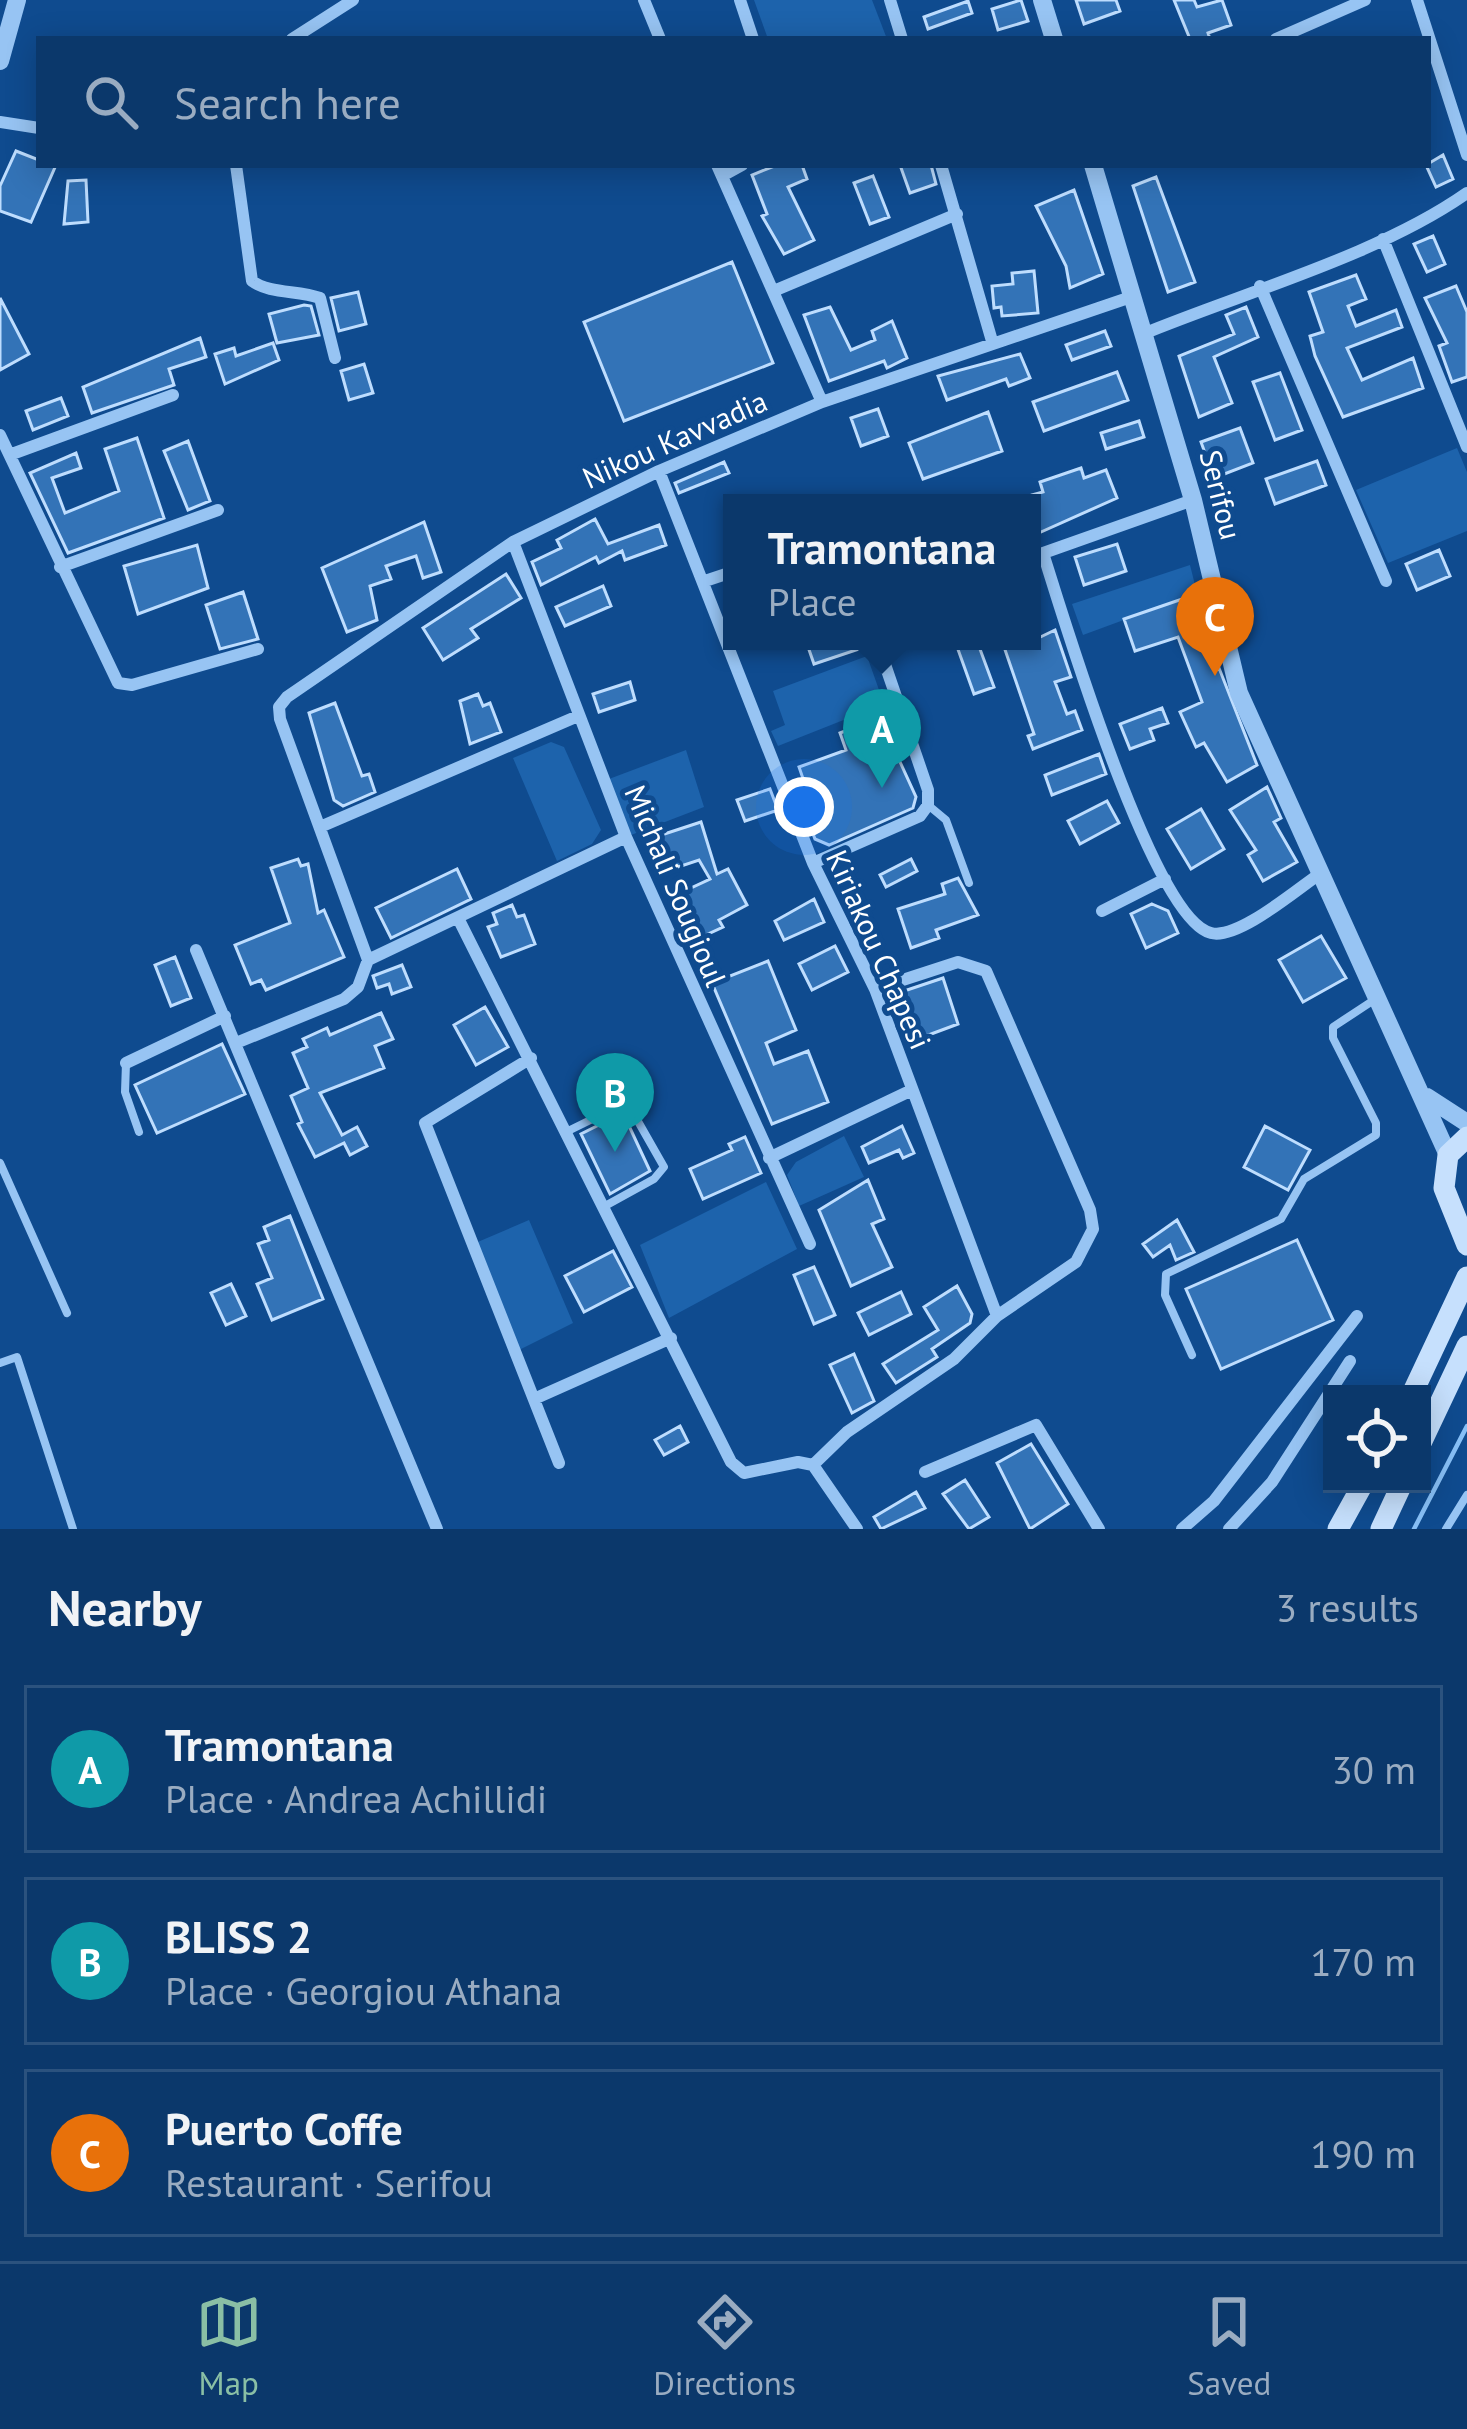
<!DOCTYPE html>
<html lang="en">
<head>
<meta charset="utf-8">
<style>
	body { margin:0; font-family:"PT Sans",sans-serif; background:#194373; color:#f1f3f6 }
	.controls { position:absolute; right:36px; bottom:36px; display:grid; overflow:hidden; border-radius:0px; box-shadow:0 6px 30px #0003 }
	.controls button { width:108px; height:108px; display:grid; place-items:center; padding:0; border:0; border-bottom:3px solid #2b527e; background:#0b386b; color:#f1f3f6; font:60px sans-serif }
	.you { position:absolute; left:804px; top:807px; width:42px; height:42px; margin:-30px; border:9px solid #fff; border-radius:50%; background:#1a73e8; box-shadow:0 0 0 18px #1a73e833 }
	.badge { display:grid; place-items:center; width:78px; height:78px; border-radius:50%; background:#8abfa5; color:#fff; font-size:39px; font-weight:700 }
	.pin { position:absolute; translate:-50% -99px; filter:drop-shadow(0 3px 6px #0008) }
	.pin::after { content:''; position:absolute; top:63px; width:42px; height:36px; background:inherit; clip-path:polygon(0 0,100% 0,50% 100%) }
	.popup { position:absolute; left:723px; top:494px; width:318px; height:156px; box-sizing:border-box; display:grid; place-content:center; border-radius:0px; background:#0b386b; filter:drop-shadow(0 3px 9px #0005); font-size:39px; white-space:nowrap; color:#9aacc1 }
	.popup b { font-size:45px; color:#f1f3f6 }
	.popup::after { content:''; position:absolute; left:50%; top:100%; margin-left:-24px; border:24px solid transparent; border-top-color:#0b386b }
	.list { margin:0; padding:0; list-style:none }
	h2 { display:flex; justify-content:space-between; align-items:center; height:156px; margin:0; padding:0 48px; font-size:51px }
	h2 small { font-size:39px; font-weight:400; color:#9aacc1 }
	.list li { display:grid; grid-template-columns:78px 1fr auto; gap:36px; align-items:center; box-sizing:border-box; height:168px; margin:0 24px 24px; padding:0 24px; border:3px solid #2b527e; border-radius:0px }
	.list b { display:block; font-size:45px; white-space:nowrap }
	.list p { margin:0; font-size:39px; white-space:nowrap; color:#9aacc1 }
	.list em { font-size:39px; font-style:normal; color:#9aacc1 }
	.icon { flex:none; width:66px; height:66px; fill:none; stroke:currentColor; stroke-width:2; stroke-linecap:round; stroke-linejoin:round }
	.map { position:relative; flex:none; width:1467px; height:1529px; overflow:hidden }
	.search { position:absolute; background:#0b386b; box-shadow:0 6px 30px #0003; left:36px; right:36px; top:36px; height:132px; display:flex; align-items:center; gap:30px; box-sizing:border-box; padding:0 42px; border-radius:0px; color:#9aacc1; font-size:45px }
	.sheet { height:732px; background:#0b386b }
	nav { display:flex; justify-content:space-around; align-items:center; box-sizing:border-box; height:168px; border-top:3px solid #2b527e; background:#0b386b; font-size:33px; color:#9aacc1 }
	nav a { display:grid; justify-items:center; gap:6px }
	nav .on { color:#8abfa5 }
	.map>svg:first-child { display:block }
</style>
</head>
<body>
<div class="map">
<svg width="1467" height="1529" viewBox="0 0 1467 1529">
	<rect width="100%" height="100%" fill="#0f4b8f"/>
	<path fill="#1d63ac" d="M754 0H872L887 39H768Z
		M1457 448 1467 472V531L1388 563 1356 490Z
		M1190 565 1197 593 1083 635 1072 604Z
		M867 656 884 704 778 746 771 731 785 725 773 691Z
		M551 742 564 747 601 830 592 844 557 861 513 758Z
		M686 750 704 807 631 835 609 779Z
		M844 1136 864 1177 799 1206 787 1175 796 1162Z
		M766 1182 797 1249 669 1318 640 1245Z
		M529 1220 573 1323 517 1351 473 1244Z"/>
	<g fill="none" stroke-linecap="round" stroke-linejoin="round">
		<path stroke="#88c0f7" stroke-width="4.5" d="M1414 1529 1467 1426"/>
	</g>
	<path fill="#3373b7" stroke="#beddfe" stroke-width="3" d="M1021 0 1028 21 998 30 992 9Z
		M1076 0H1116L1120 11 1084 24Z
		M1174 0H1194L1197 7 1222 0 1231 25 1208 33 1210 39H1190Z
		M968 1 972 13 928 29 924 17Z
		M16 151 39 160V165H56L31 222 0 211V186Z
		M1443 155 1453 179 1436 187 1426 165Z
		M777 165H802L807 179 788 187 814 240 784 254 762 216 767 214 752 175Z
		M900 165H931L936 184 910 193Z
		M873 176 889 217 870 224 854 183Z
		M1156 177 1195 282 1168 292 1133 186Z
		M86 180 88 222 64 224 68 181Z
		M1074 190 1103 274 1070 288 1066 266 1036 206Z
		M1433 236 1445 264 1427 272 1414 244Z
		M732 262 773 363 624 421 584 322Z
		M1034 271 1038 313 1002 316 1001 307 994 308 992 286 1013 284 1012 273Z
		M1356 275 1366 299 1348 306 1356 326 1396 310 1402 327 1347 348 1362 380 1413 358 1423 388 1343 417 1315 356 1310 336 1323 332 1309 292Z
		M1456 286 1467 312V377L1452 382 1439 346 1447 343 1425 298Z
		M358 292 366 324 339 331 331 298Z
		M0 298 29 354 0 370Z
		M304 305 311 306 319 335 277 343 269 314Z
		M830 307 851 350 875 340 872 331 892 321 907 358 887 368 884 361 829 381 804 315Z
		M1246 307 1258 337 1214 357 1232 403 1199 417 1179 356 1234 334 1226 315Z
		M1105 331 1111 346 1072 360 1066 345Z
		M200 338 206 357 169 369 174 385 92 413 83 387Z
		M273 343 279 360 225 384 215 354 234 348 236 356Z
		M1020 354 1030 378 1009 386 1006 379 947 400 938 376Z
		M364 364 373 393 349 400 341 371Z
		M1117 372 1128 400 1044 431 1033 402Z
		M1280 373 1302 430 1275 440 1253 382Z
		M61 398 68 416 33 430 26 411Z
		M878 409 888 436 861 446 851 418Z
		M988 412 1002 451 923 479 909 443Z
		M1139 421 1144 437 1106 449 1101 433Z
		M1240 428 1253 463 1214 478 1201 442Z
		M137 438 164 518 68 553 30 473 76 453 81 468 52 478 65 513 119 491 105 449Z
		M188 441 210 501 188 510 164 451Z
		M1317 461 1326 485 1275 504 1266 479Z
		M724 462 729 473 679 493 675 483Z
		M1081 468 1084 478 1106 470 1117 498 1032 536V495L1043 492 1040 482Z
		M595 519 608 544 659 525 666 545 625 560 622 551 599 563 596 557 541 585 532 562 561 548 557 540Z
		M424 522 441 572 423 578 416 556 386 566 391 579 370 586 377 620 347 632 322 568Z
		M1117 544 1126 571 1084 585 1075 557Z
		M197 545 208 588 138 614 124 566Z
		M1439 550 1450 576 1417 590 1406 564Z
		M506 574 521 598 471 629 478 638 443 660 423 628Z
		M603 586 611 606 565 626 556 607Z
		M243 592 258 639 220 649 206 605Z
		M1194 595 1215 670 1219 668 1257 765 1227 782 1204 743 1196 747 1180 712 1202 702 1178 637 1135 651 1124 619Z
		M1055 630 1071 677 1055 682 1067 714 1075 711 1082 730 1033 749 1028 736 1034 734 1002 641H1032Z
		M806 641H867L868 646 814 664Z
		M955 641H977L994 687 974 694Z
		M630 682 635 700 599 712 593 694Z
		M478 694 483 706 490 703 501 732 470 744 460 701Z
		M335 703 362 776 369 774 375 792 343 806 334 800 309 713Z
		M1162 708 1168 723 1150 729 1154 740 1130 749 1120 724Z
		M880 718 916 797 913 808 829 845 815 839 801 802 810 799 799 767 846 750 840 733Z
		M1099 754 1106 774 1052 795 1045 775Z
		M1267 787 1281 818 1274 822 1297 862 1263 881 1248 855 1256 850 1230 810Z
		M770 789 778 810 745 821 737 800Z
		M1107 801 1119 823 1080 844 1068 821Z
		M1201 809 1224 849 1191 869 1167 829Z
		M701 822 717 874 728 869 747 905 719 920 723 927 695 940 674 896 710 879 699 860 660 873 649 839Z
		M298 859 301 866 308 864 318 913 324 910 344 957 266 990 261 980 251 984 235 945 290 923 271 868Z
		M911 859 917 871 886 887 880 875Z
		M457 869 471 899 391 938 376 908Z
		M958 878 978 915 936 930 939 938 911 948 898 909 945 894 942 884Z
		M814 899 824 922 784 940 775 921Z
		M1152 904 1168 911 1178 933 1146 948 1131 914Z
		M512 905 517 917 524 915 535 944 501 957 488 927 497 924 493 913Z
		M1321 936 1346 978 1303 1002 1279 960Z
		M835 946 848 972 812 990 799 964Z
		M175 957 191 998 171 1006 155 965Z
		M768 961 796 1030 766 1043 774 1064 808 1051 828 1102 772 1124 712 983Z
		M402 965 411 987 392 994 389 984 377 988 373 976Z
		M943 978 958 1024 907 1043 892 1005 898 993Z
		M485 1007 508 1047 476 1065 454 1025Z
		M381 1013 393 1039 375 1046 384 1068 320 1093 342 1135 357 1127 367 1146 350 1155 344 1143 315 1157 298 1124 302 1122 291 1096 308 1088 293 1053 307 1047 303 1039 327 1028 330 1035Z
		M222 1044 245 1094 157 1133 135 1085Z
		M623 1113 650 1171 610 1194 581 1134Z
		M902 1126 914 1153 903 1158 899 1150 869 1163 862 1147Z
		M1265 1126 1310 1150 1288 1190 1244 1167Z
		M745 1137 761 1173 703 1199 690 1169 732 1150 729 1144Z
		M868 1180 884 1219 872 1224 892 1267 851 1286 819 1210Z
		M290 1216 323 1299 272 1320 257 1284 272 1278 258 1244 269 1240 264 1227Z
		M1177 1220 1194 1252 1176 1260 1170 1245 1153 1257 1143 1244Z
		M1297 1240 1333 1320 1221 1369 1186 1289Z
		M613 1251 632 1287 584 1312 565 1276Z
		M814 1267 835 1315 814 1324 794 1275Z
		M231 1284 246 1316 226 1325 211 1293Z
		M957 1286 972 1314 970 1323 932 1349 937 1357 896 1383 883 1364 938 1330 924 1307Z
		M901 1292 911 1314 869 1335 858 1313Z
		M854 1354 874 1401 852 1413 830 1365Z
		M680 1426 688 1442 664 1455 655 1440Z
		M1031 1444 1068 1504 1030 1529 997 1463Z
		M965 1480 989 1517 969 1529 943 1494Z
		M916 1492 925 1508 881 1529 874 1517Z"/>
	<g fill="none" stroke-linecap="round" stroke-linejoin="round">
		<path stroke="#97c4f3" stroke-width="8" d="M928 805 946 820 969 883
			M126 1063 125 1092 139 1132
			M568 1131 627 1102 664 1167 654 1179 605 1206
			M0 1163 67 1313
			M1192 1355 1165 1295 1166 1274 1281 1219 1304 1179 1376 1135V1123L1333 1038V1027L1377 998
			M0 1363 17 1357 73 1529
			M1446 1529 1467 1495"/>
		<path stroke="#97c4f3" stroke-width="12" d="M644 0 660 39
			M740 0 753 39
			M890 0 902 39
			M1417 0 1467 155
			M292 39 353 0
			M1276 39 1365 0
			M0 122 39 128
			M236 165 252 281C270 294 298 290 320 298L335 358
			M717 165 822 402
			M941 165 992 341
			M722 176 742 165
			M1383 239 1467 447
			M1260 286 1386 581
			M776 290 957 214
			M1143 334C1245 292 1379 255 1467 193
			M0 435 118 683 132 685 258 649
			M12 454 173 395
			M659 471 813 863 875 989 997 1316
			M513 542 626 837 810 1244
			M1043 553C1063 616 1153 919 1211 933 1238 940 1297 889 1321 873
			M1032 557 1193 500
			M60 567 218 510
			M705 581 732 572
			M320 827 578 716
			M813 863 920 816 928 805V790L877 641
			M1102 911 1165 879
			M458 918 731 1462 744 1473 798 1462 813 1465
			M196 950 437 1529
			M368 960 626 837
			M236 1043 344 999 358 987 368 960 280 719 279 707 287 697 513 542 659 471 822 402 1131 297
			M531 1058 425 1123 559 1463
			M126 1063 225 1016
			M769 1158 912 1090
			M534 1399 671 1338
			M813 1465 847 1432 954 1359 997 1316 1076 1262 1093 1229 1090 1210 986 971 958 962 875 989
			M813 1465 857 1529
			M925 1472 1036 1425 1099 1529
			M1182 1529 1214 1501 1357 1316
			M1229 1529 1272 1482 1350 1361"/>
		<path stroke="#97c4f3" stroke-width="18" d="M1042 0 1054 39
			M0 61 17 0
			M1093 165 1193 500 1239 693 1448 1155
			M1427 1097 1467 1123"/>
		<path stroke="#c6e0fd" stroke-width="21" d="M1467 1137 1448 1155 1444 1188 1467 1245
			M1412 1394 1467 1277
			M1422 1441 1467 1346
			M1338 1529 1363 1484
			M1381 1529 1402 1484"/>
	</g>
	<g text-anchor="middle" stroke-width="10" stroke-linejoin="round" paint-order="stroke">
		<g font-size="30" fill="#fff" stroke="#0f4b8f">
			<text transform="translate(675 440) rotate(-24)" y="10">Nikou Kavvadia</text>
			<text transform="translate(1220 495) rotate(76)" y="10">Serifou</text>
			<text transform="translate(675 886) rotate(67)" y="10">Michali Sougioul</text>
			<text transform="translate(878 950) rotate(66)" y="10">Kiriakou Chapesi</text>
		</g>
	</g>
</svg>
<div class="controls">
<button><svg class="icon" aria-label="locate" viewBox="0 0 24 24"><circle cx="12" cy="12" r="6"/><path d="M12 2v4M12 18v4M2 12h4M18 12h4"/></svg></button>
</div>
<div class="you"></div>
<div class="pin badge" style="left:882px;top:788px;background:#0f9aa8">A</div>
<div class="popup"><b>Tramontana</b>Place</div>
<div class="pin badge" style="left:615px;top:1152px;background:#0f9aa8">B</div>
<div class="pin badge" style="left:1215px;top:676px;background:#e8710a">C</div>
<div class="search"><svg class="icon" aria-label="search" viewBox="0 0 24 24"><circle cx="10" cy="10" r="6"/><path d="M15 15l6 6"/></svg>Search here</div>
</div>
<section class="sheet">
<h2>Nearby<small>3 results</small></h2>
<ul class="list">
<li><span class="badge" style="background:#0f9aa8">A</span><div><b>Tramontana</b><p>Place · Andrea Achillidi</p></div><em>30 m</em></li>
<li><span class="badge" style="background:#0f9aa8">B</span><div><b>BLISS 2</b><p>Place · Georgiou Athana</p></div><em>170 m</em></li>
<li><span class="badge" style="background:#e8710a">C</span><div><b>Puerto Coffe</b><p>Restaurant · Serifou</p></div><em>190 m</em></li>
</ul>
</section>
<nav>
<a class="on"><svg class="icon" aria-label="map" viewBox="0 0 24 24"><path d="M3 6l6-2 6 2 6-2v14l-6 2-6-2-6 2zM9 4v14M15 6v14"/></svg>Map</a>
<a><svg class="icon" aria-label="directions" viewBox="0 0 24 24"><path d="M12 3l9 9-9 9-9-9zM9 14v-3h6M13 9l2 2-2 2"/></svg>Directions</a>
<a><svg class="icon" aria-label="saved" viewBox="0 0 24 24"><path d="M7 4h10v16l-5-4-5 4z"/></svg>Saved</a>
</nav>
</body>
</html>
